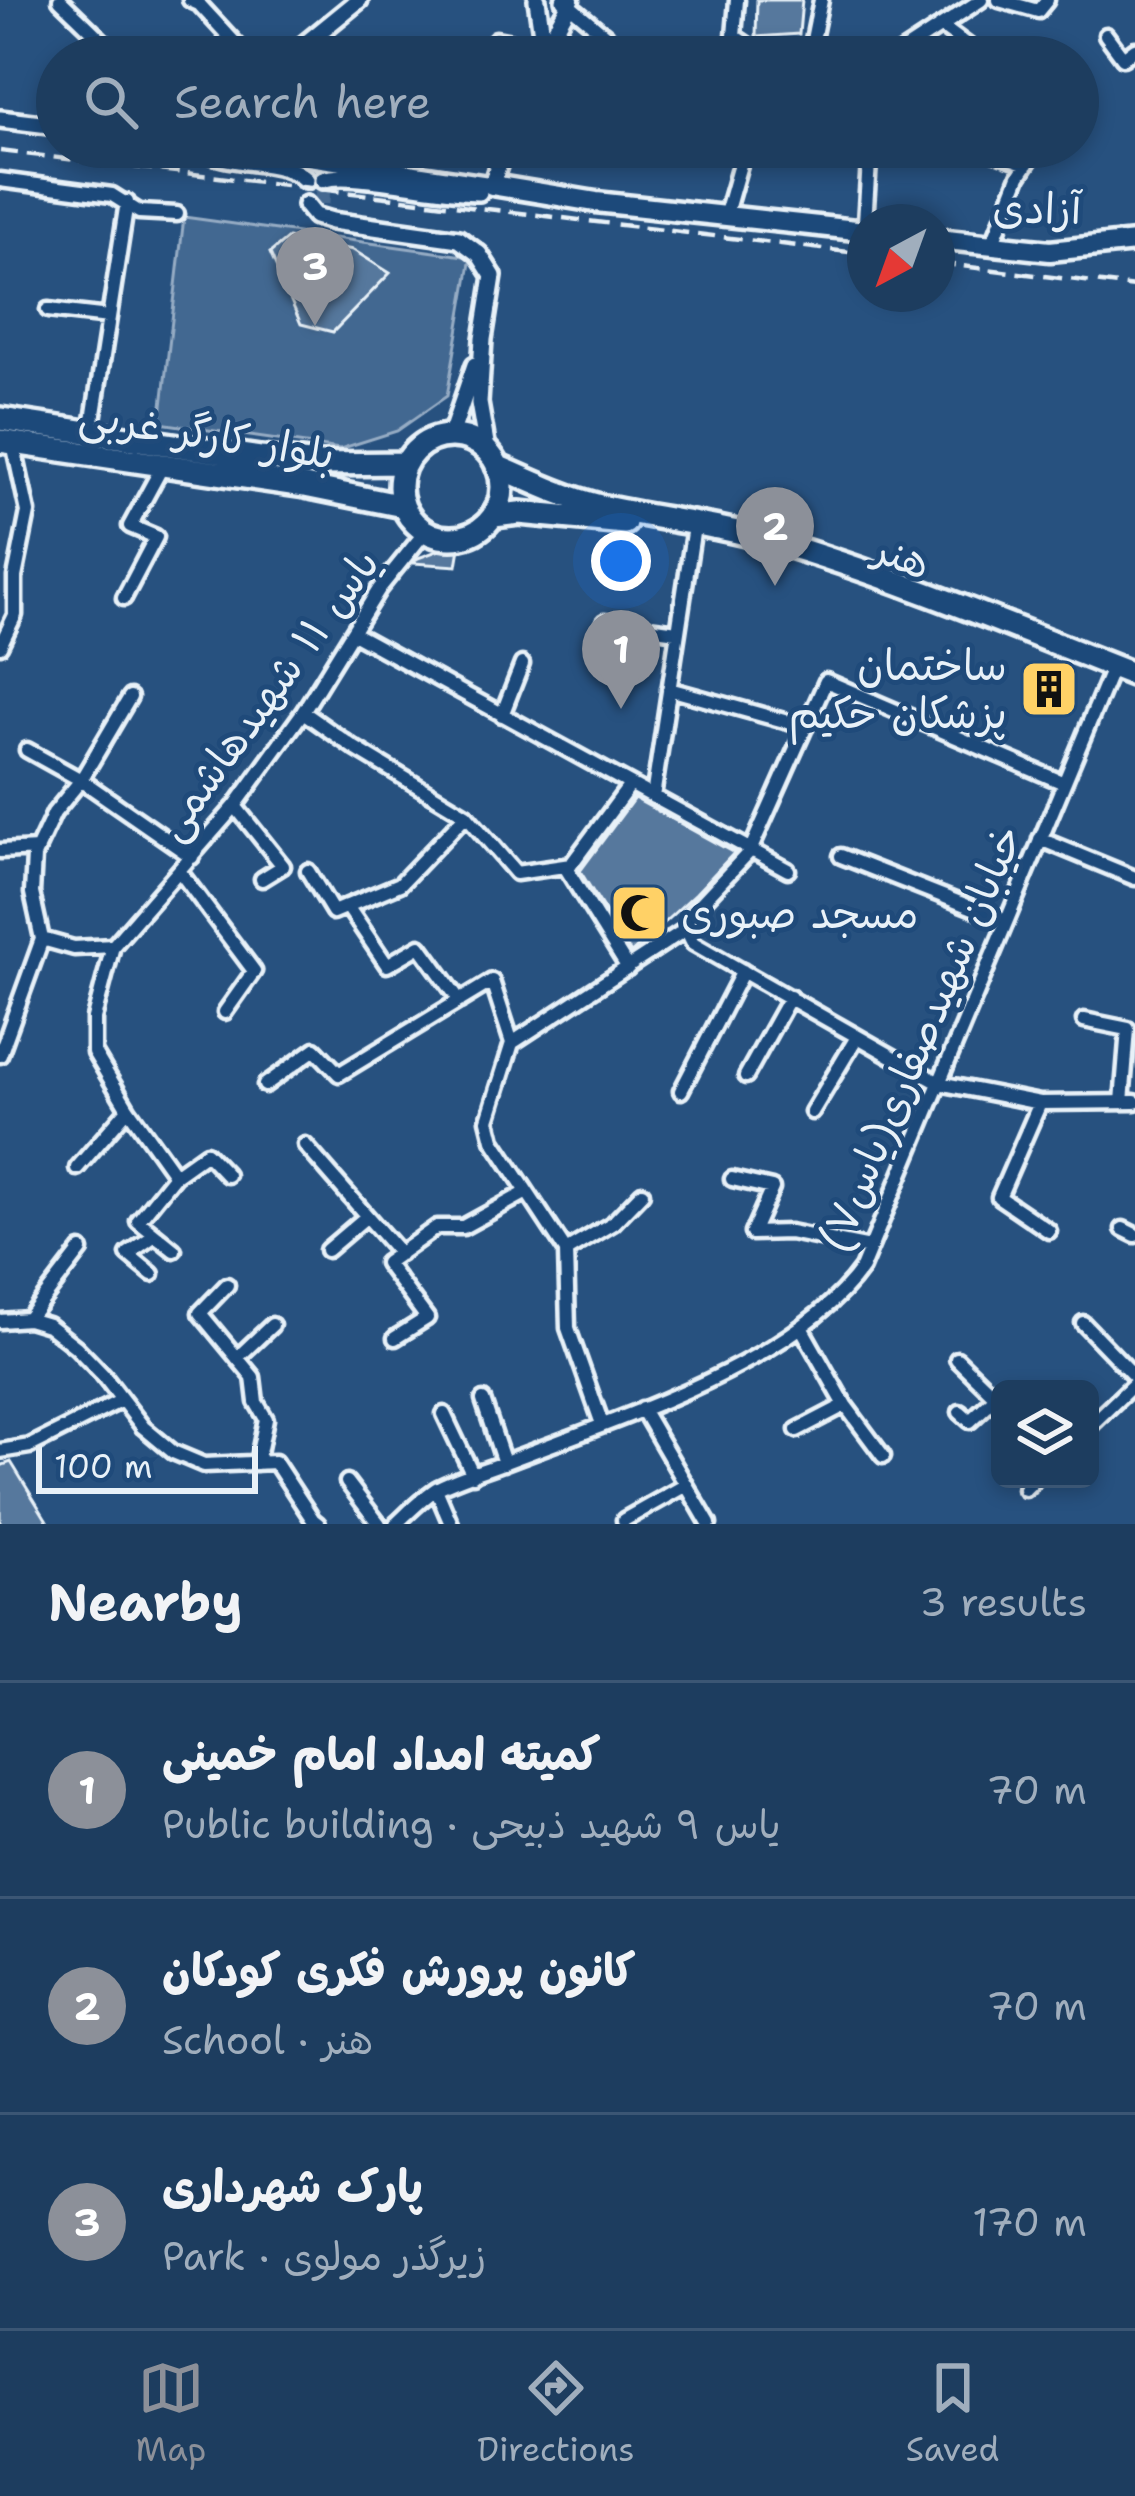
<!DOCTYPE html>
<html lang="en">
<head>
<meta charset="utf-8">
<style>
	body { margin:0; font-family:"Shantell Sans","Playpen Sans Arabic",sans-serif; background:#2a4868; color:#f1f3f6 }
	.controls { position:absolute; right:36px; bottom:36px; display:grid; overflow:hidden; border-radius:18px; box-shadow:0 6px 18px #0003 }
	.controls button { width:108px; height:108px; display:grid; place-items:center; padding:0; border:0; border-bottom:3px solid #3b5674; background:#1d3d5f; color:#f1f3f6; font:60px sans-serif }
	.compass { position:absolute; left:847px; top:204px; width:108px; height:108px; border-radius:50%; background:#1d3d5f; box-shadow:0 6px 18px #0003; rotate:221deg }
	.scale { position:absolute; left:36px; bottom:30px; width:222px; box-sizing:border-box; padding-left:12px; border:6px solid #e8f1f8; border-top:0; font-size:33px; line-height:42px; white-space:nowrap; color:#e8f1f8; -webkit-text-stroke:9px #1f4a7a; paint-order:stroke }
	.you { position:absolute; left:621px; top:561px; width:42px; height:42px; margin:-30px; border:9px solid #fff; border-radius:50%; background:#1a73e8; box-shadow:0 0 0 18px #1a73e833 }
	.badge { display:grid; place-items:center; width:78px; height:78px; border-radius:50%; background:#8c9099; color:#fff; font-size:39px; font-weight:700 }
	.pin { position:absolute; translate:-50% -99px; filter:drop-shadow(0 3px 6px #0008) }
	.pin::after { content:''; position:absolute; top:63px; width:42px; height:36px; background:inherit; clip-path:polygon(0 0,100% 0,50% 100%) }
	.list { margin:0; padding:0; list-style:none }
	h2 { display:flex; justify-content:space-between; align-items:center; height:156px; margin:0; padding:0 48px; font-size:51px }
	h2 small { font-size:39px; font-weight:400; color:#a0aebd }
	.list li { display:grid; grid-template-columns:78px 1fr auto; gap:36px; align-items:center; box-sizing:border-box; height:216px; padding:0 48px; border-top:3px solid #3b5674 }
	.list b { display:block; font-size:45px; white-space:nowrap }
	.list p { margin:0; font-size:39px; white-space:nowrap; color:#a0aebd }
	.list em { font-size:39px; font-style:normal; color:#a0aebd }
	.icon { flex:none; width:66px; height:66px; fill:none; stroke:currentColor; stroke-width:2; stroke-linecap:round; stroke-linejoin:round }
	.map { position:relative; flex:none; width:1135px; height:1524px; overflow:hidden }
	.search { position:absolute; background:#1d3d5f; box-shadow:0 6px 18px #0003; left:36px; right:36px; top:36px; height:132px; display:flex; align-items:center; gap:30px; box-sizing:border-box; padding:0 42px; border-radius:66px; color:#a0aebd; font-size:45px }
	.sheet { height:804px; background:#1d3d5f }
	nav { display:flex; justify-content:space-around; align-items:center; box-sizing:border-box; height:168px; border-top:3px solid #3b5674; background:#1d3d5f; font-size:33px; color:#a0aebd }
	nav a { display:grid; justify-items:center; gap:6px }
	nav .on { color:#8c9099 }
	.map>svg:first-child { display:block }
</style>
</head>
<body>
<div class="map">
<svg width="1135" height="1524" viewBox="0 0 1135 1524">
	<rect width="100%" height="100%" fill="#27517f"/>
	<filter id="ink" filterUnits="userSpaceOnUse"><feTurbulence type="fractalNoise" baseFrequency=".00833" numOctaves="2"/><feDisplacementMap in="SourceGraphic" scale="24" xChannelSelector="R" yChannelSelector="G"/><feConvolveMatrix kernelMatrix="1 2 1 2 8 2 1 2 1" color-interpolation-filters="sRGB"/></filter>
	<g filter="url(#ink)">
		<path fill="#436891" stroke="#96acc4" stroke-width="3" d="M184 217 471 257 447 396 397 431 340 449 160 423Z"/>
		<path fill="#57789d" stroke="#e8f1f8" stroke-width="3" d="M757 0H802L799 34 756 37Z
			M288 238 353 250 390 273 333 332 301 324 270 253Z
			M461 542 457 566 413 563 418 558Z
			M1045 668 1068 677 1053 707 1030 701Z
			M634 798 734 853 696 893 631 953 580 871Z
			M11 1462 49 1524H0V1466Z"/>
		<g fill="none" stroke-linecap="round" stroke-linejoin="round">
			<path stroke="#446991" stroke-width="15" stroke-dasharray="15 8" stroke-linecap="butt" d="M322 204 323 180"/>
			<g stroke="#e8f1f8" stroke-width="21">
				<path id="minor" d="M60 0 119 57
					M190 0 199 4 248 57
					M572 0 569 5 631 57
					M737 0 734 36 765 57
					M999 0 1038 11 1047 0
					M941 26 983 57
					M1106 35 1123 58 1135 49
					M496 39 544 48
					M765 56 812 45 821 0
					M894 57 981 0
					M901 147 931 153
					M982 148 1027 164
					M0 180 112 195 139 212 177 214
					M725 217 745 147
					M865 222 870 147
					M992 245 1019 176 1038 147
					M48 310 109 317
					M91 433 127 202
					M124 598 156 537 130 526 162 467
					M604 622 677 632
					M353 633 788 870
					M0 646 15 615V577L28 512 13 443
					M669 689 806 727
					M303 712 353 747 466 815 516 873 571 865
					M502 715 522 664
					M27 750 81 780 192 857
					M653 797 693 533
					M235 806 283 866 262 879
					M1040 839 1135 878
					M0 851 38 849
					M841 856 1006 921
					M308 871 333 912 400 884 466 815
					M180 872 254 971 225 1012
					M347 906 387 965 420 946 460 1001
					M686 929 693 943 939 1083 1040 1103 1135 1102
					M42 939 74 948 113 946 235 806 303 712 379 589 425 532
					M42 939 32 893 34 856 54 813 81 780 130 697
					M113 946 94 1018V1052L128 1109 175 1175 138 1221 174 1250
					M628 968 567 870 630 785
					M1084 1020 1128 1029 1122 1102
					M512 1043 686 929 689 916 750 851 826 681 1064 783
					M512 1043 488 1120 493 1140 566 1251 568 1328 602 1424
					M0 1055 42 939
					M746 1076 790 997
					M265 1085 315 1049 339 1074 492 981 512 1043
					M681 1091 743 971
					M1040 1103 999 1197 1049 1231
					M812 1112 857 1037
					M305 1145 400 1254
					M77 1168 128 1109
					M175 1175 206 1153 227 1175
					M732 1179 772 1188 752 1233 790 1232 870 1248
					M1123 1229 1135 1235
					M327 1250 367 1216
					M566 1251 613 1223 642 1193
					M152 1274 128 1254 155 1235
					M227 1285 200 1313 253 1377 256 1402 266 1419 257 1463
					M28 1319 81 1250
					M0 1321 28 1319 48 1325 76 1347 103 1375 143 1427 173 1452 204 1465 275 1462 313 1520 318 1524
					M1083 1323 1135 1377
					M802 1329 845 1405 883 1456
					M395 1338 427 1318 386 1263 437 1227H463L527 1192
					M237 1358 272 1325
					M957 1359 1000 1401
					M483 1400 504 1463
					M642 1409 709 1524
					M960 1412 970 1421 996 1397
					M444 1414 473 1475
					M1090 1426 1135 1383
					M797 1430 845 1405
					M0 1451 30 1446 122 1400
					M347 1482 379 1524
					M436 1489 451 1524
					M1025 1489 1035 1479
					M624 1520 686 1485
					M396 1524C409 1512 423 1497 438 1488 460 1477 485 1470 508 1461 616 1419 794 1364 862 1268L1110 673"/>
			</g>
			<g stroke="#e8f1f8" stroke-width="24">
				<path id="tertiary" d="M537 0 544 48
					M289 57 359 0
					M540 57 569 5 564 0
					M0 119 57 126
					M198 147C230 168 280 155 306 180
					M238 147 492 185
					M323 180C345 169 444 193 479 192
					M492 185 504 147
					M306 205 315 216 332 221 459 239 479 254 493 276 483 339 479 403 487 449
					M451 435 475 365"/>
			</g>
			<g stroke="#e8f1f8" stroke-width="27">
				<path id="secondary" d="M492 185 596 202 865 231
					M937 239 1050 251 1135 242"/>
			</g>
			<g stroke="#e8f1f8" stroke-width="30">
				<path id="primary" d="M0 419 260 458 320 464 404 463
					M400 487a51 51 0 1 1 102 0a51 51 0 1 1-102 0Z
					M0 441 305 486 403 506
					M497 466C531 481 564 497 600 506 657 519 715 524 772 541 895 577 1015 628 1135 675
					M494 516 519 513 625 523"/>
			</g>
			<use href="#minor" stroke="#1f4a7a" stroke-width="12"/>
			<use href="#tertiary" stroke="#1f4a7a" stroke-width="15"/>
			<use href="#secondary" stroke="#1f4a7a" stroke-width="18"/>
			<use href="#primary" stroke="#1f4a7a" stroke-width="21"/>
			<path stroke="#e8f1f8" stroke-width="4.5" stroke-dasharray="18 9" stroke-linecap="butt" d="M0 151 865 254
				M937 263 1135 287"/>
		</g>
	</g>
	<defs>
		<g id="building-square" transform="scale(3)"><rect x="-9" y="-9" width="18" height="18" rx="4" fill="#ffd166" stroke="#1f4a7a"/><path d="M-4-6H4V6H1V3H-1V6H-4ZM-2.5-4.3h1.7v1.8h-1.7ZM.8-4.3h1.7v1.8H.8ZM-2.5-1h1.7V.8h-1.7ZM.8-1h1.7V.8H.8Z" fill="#111"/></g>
		<g id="mosque-square" transform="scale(3)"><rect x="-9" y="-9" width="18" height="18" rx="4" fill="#ffd166" stroke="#1f4a7a"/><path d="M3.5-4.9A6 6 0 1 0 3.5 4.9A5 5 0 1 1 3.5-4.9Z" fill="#111"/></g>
	</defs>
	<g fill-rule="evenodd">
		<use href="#building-square" x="1049" y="689"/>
		<use href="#mosque-square" x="639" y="913"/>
	</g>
	<g text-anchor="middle" stroke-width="10" stroke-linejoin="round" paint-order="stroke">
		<g font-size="42" fill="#e8f1f8" stroke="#1f4a7a">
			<text transform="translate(1037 208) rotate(1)" y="15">آزادی</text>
			<text transform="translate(207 434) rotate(9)" y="15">بلوار کارگر غربی</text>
			<text transform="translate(903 556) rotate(20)" y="15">هنر</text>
			<text transform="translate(267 694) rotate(-54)" y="15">یاس ۱۱ شهیدهاشمی</text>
			<text transform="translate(920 1038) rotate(-67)" y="15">خیابان شهیدصفاری(یاس۷)</text>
		</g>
		<g font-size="42" fill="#e8f1f8" stroke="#1f4a7a" text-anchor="end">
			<text x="1007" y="680">ساختمان<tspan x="1007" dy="48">پزشکان حکیم</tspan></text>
			<text x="681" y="928" text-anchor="start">مسجد صبوری</text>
		</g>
	</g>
</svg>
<div class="controls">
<button><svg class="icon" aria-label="layers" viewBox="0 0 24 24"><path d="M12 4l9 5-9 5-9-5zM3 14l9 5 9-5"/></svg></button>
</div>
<svg class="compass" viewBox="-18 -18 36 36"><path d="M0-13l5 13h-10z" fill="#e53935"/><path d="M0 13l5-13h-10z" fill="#a0aebd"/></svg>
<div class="scale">100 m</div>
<div class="you"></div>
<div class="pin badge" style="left:621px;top:709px">1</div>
<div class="pin badge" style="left:775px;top:586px">2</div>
<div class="pin badge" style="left:315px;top:326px">3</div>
<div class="search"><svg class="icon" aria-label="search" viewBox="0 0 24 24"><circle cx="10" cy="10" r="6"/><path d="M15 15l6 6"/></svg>Search here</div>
</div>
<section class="sheet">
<h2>Nearby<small>3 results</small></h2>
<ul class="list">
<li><span class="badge">1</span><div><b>کمیته امداد امام خمینی</b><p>Public building · یاس ۹ شهید ذبیحی</p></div><em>70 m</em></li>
<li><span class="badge">2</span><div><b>کانون پرورش فکری کودکان</b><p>School · هنر</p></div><em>70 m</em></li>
<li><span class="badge">3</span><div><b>پارک شهرداری</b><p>Park · زیرگذر مولوی</p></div><em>170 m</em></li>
</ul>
</section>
<nav>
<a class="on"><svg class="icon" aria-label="map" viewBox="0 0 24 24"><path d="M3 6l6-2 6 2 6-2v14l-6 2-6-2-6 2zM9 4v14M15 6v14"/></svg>Map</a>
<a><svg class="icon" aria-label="directions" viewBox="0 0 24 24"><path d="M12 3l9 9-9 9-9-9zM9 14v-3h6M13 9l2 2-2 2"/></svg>Directions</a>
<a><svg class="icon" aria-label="saved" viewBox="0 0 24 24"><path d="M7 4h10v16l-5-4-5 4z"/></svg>Saved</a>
</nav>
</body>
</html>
